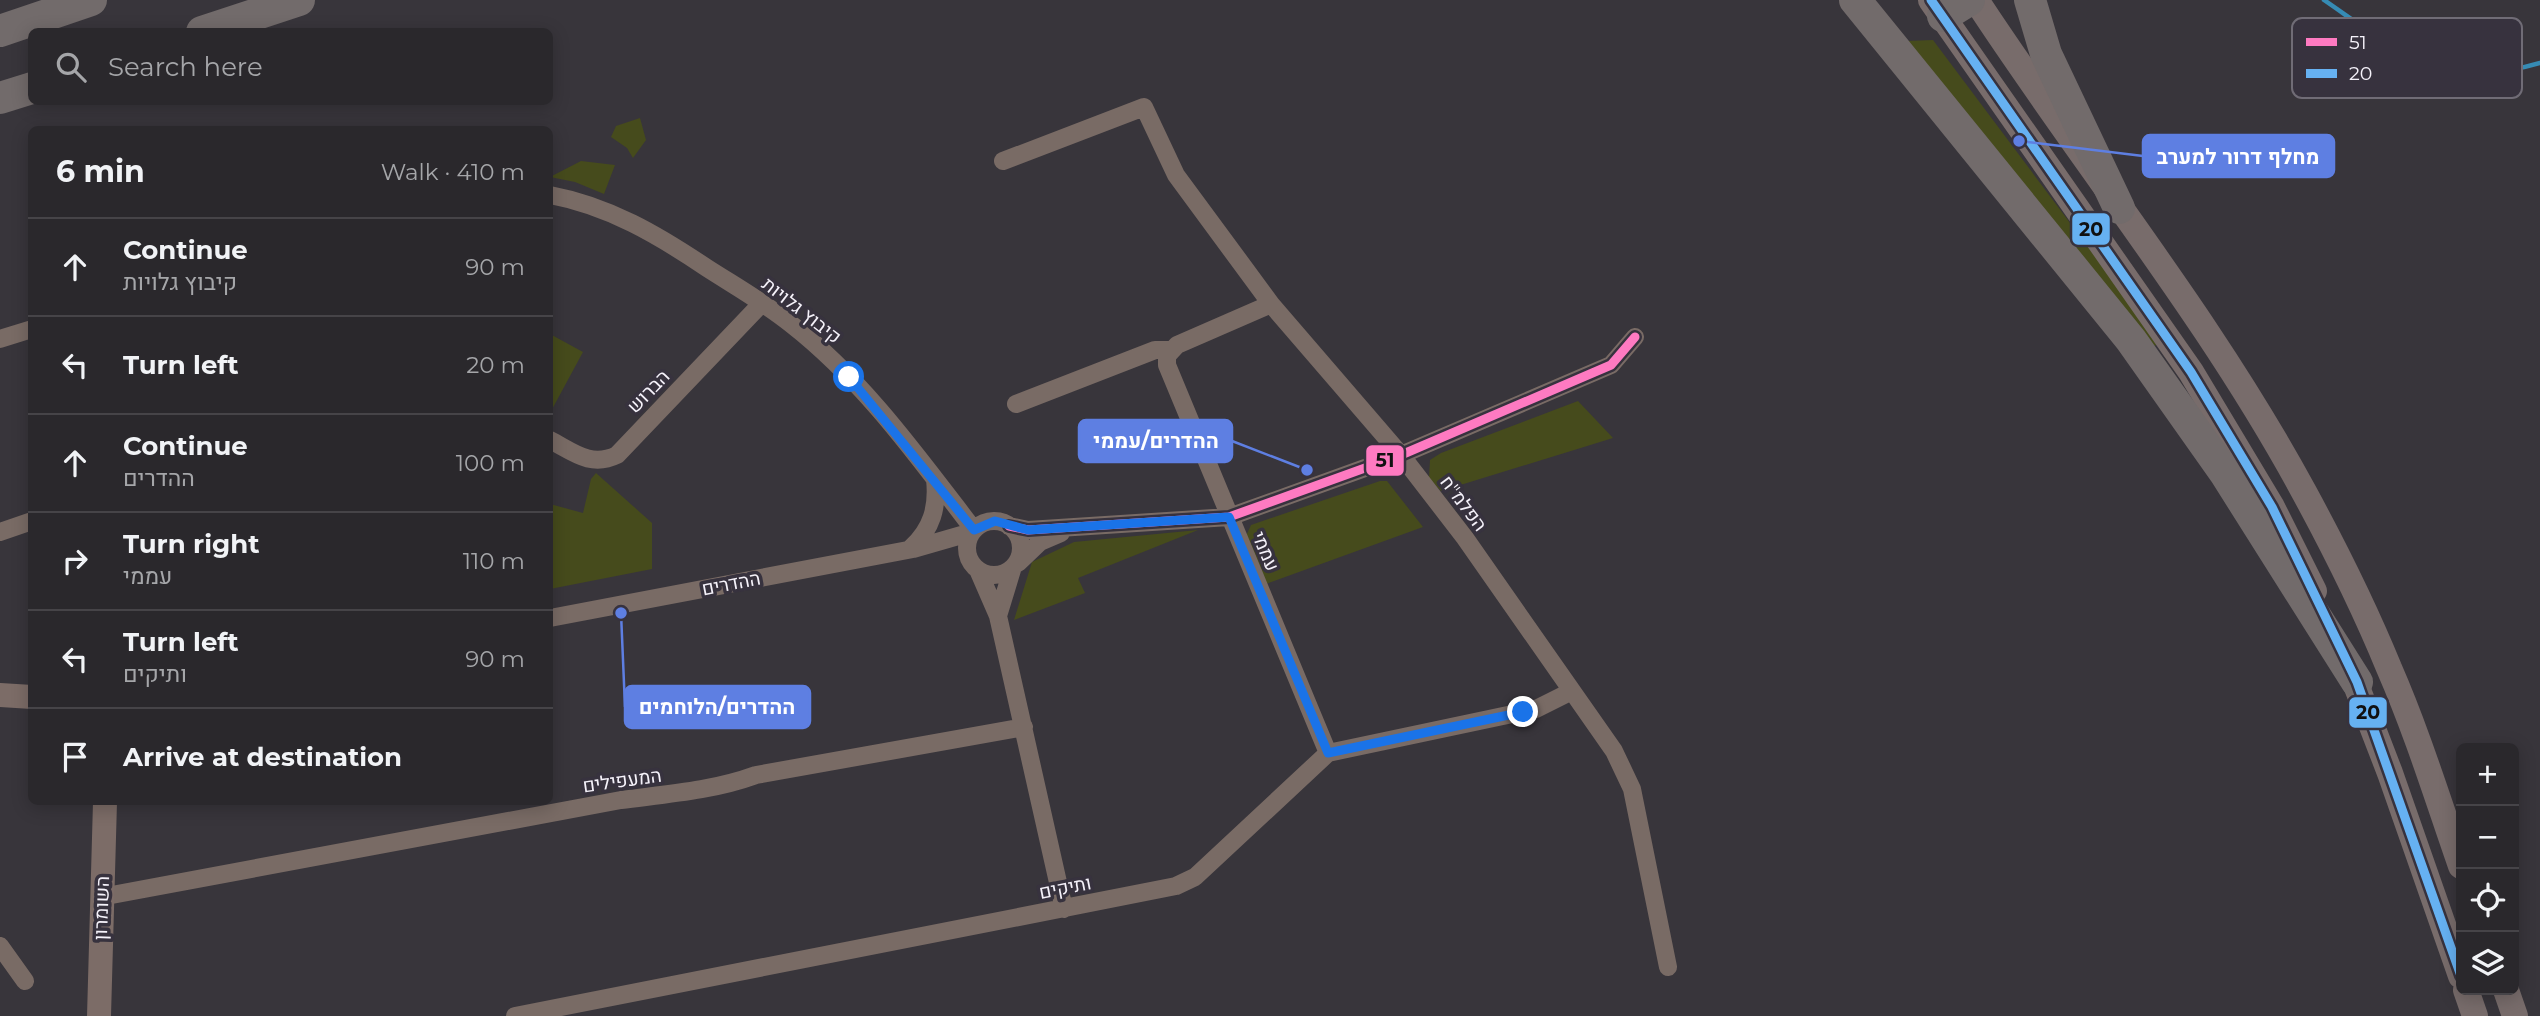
<!DOCTYPE html>
<html lang="en">
<head>
<meta charset="utf-8">
<style>
	body { margin:0; font-family:Montserrat,Heebo,sans-serif; background:#363438; color:#f1f3f6 }
	.controls { position:absolute; right:21px; bottom:21px; display:grid; overflow:hidden; border-radius:10px; box-shadow:0 4px 18px #0003 }
	.controls button { width:63px; height:63px; display:grid; place-items:center; padding:0; border:0; border-bottom:2px solid #464448; background:#2a282c; color:#f1f3f6; font:35px sans-serif }
	.stop { position:absolute; width:21px; height:21px; margin:-16px; border:5px solid #1a73e8; border-radius:50%; background:#fff }
	.stop.end { background:#1a73e8; border-color:#fff; box-shadow:0 2px 7px #0008 }
	.list { margin:0; padding:0; list-style:none }
	h2 { display:flex; justify-content:space-between; align-items:center; height:91px; margin:0; padding:0 28px; font-size:30px }
	h2 small { font-size:23px; font-weight:400; color:#a5a6a9 }
	.list li { display:grid; grid-template-columns:46px 1fr auto; gap:21px; align-items:center; box-sizing:border-box; height:98px; padding:0 28px; border-top:2px solid #464448 }
	.list b { display:block; font-size:26px; white-space:nowrap }
	.list p { margin:0; font-size:23px; white-space:nowrap; color:#a5a6a9 }
	.list em { font-size:23px; font-style:normal; color:#a5a6a9 }
	.icon { flex:none; width:38px; height:38px; fill:none; stroke:currentColor; stroke-width:2; stroke-linecap:round; stroke-linejoin:round }
	.map { position:relative; flex:none; width:2540px; height:1016px; overflow:hidden }
	.search { position:absolute; background:#2a282c; box-shadow:0 4px 18px #0003; left:28px; top:28px; width:525px; height:77px; display:flex; align-items:center; gap:18px; box-sizing:border-box; padding:0 24px; border-radius:10px; color:#a5a6a9; font-size:26px }
	.panel { position:absolute; background:#2a282c; box-shadow:0 4px 18px #0003; left:28px; top:126px; width:525px; height:679px; border-radius:10px }
	.map>svg:first-child { display:block }
</style>
</head>
<body>
<div class="map">
<svg width="2540" height="1016" viewBox="0 0 2540 1016">
	<rect width="100%" height="100%" fill="#38353b"/>
	<path fill="#464b1c" d="M1933 40 2160 343 2148 349 1907 41Z
		M640 118 646 140 633 158 627 148 611 137 616 126Z
		M581 161 615 165 604 194 575 182 550 177Z
		M550 334 583 352 550 413Z
		M1578 401 1613 438 1441 491 1429 478 1430 460 1441 453Z
		M596 473 652 523V569L550 589V504L583 513 591 479Z
		M1380 481H1387L1423 527 1263 585 1246 536 1251 525Z
		M1198 530 1078 578 1085 593 1014 620 1032 562 1074 542Z"/>
	<g fill="none" stroke-linecap="round" stroke-linejoin="round">
		<path stroke="#368bb4" stroke-width="4.5" d="M2324 0C2401 53 2442 92 2540 63"/>
		<path stroke="#796b65" stroke-width="18" d="M1003 161 1144 107 1176 175 1271 304 1401 455 1465 538 1614 751 1632 789 1668 967
			M550 195C609 206 658 235 707 268 735 286 765 303 791 324 864 381 918 457 974 530
			M1271 304 1177 345 1167 356V365L1328 753
			M0 339 32 329
			M1016 404 1155 350H1170
			M550 440C572 451 590 468 617 455L761 304
			M967 548a27 27 0 1 1 54 0a27 27 0 1 1-54 0Z
			M1009 526 1028 530 1229 517 1401 455 1611 365 1635 337
			M0 532 32 521
			M911 548C932 529 938 507 935 479
			M1018 563 1040 542 1061 533
			M978 570 998 616 1064 909
			M998 616 1012 570
			M550 618 913 549 972 532
			M101 897 621 800C667 794 712 791 756 775L1024 727
			M0 946 25 981
			M515 1016 1176 886 1195 877 1328 753 1536 709 1572 691"/>
		<path stroke="#7c6c67" stroke-width="24" d="M0 695 32 697
			M99 1016 105 802"/>
		<path stroke="#786c6b" stroke-width="26" d="M1931 0 2191 372 2272 507 2314 591
			M1976 0C2084 165 2210 318 2304 492 2335 549 2364 607 2389 668 2417 732 2438 800 2461 866
			M2348 664 2390 773 2461 976
			M2466 990 2475 1016
			M2506 990 2515 1016"/>
		<path stroke="#726b6b" stroke-width="32" d="M1855 0 2131 340 2225 473 2357 682
			M2030 0 2046 54 2119 208
			M1943 16 1969 0
			M0 31 91 0
			M202 32 299 0
			M0 98 32 88"/>
		<g stroke="#37323e" stroke-width="14">
			<path id="bus-1" d="M1009 526 1028 530 1229 517 1401 455 1611 365 1635 337"/>
		</g>
		<g stroke="#37323e" stroke-width="14">
			<path id="bus-2" d="M1931 0 2191 372 2272 507 2357 682 2461 976"/>
		</g>
		<use href="#bus-1" stroke="#fe7ac1" stroke-width="9"/>
		<use href="#bus-2" stroke="#66b1f2" stroke-width="9"/>
	</g>
	<g fill="none" stroke-linecap="round" stroke-linejoin="round">
		<path stroke="#1a73e8" stroke-width="9" d="M849 377 974 530 995 521 1028 530 1229 517 1328 753 1523 712"/>
	</g>
	<g text-anchor="middle" stroke-width="7" stroke-linejoin="round" paint-order="stroke">
		<g font-size="19" fill="#f5f2fa" stroke="#37323e">
			<text transform="translate(802 310) rotate(38)" y="7">קיבוץ גלויות</text>
			<text transform="translate(648 391) rotate(-46)" y="7">הברוש</text>
			<text transform="translate(1464 503) rotate(53)" y="7">הפלמ"ח</text>
			<text transform="translate(1266 551) rotate(67)" y="7">עממי</text>
			<text transform="translate(731 583) rotate(-11)" y="7">ההדרים</text>
			<text transform="translate(622 780) rotate(-8)" y="7">המעפילים</text>
			<text transform="translate(1065 887) rotate(-11)" y="7">ותיקים</text>
			<text transform="translate(101 908) rotate(-88)" y="7">השומרון</text>
		</g>
	</g>
	<rect x="2292" y="18" width="230" height="80" rx="10" fill="#37323e" stroke="#706c76" stroke-width="2"/>
	<rect x="2306" y="38" width="31" height="8" fill="#fe7ac1"/>
	<rect x="2306" y="69" width="31" height="9" fill="#66b1f2"/>
	<g font-size="19" fill="#f5f2fa">
		<text x="2349" y="49">51</text>
		<text x="2349" y="80">20</text>
	</g>
	<path fill="none" stroke="#5e7fe2" stroke-width="2.5" d="M2019 141L2143 156M1307 470L1232 441M621 613L625 707"/>
	<g fill="#5e7fe2" stroke="#37323e" stroke-width="2.5">
		<circle cx="2019" cy="141" r="7"/>
		<circle cx="1307" cy="470" r="7"/>
		<circle cx="621" cy="613" r="7"/>
	</g>
	<g fill="#5e7fe2" stroke="#5e7fe2" stroke-width="2.5">
		<rect x="2143" y="135" width="191" height="42" rx="7"/>
		<rect x="1079" y="420" width="153" height="42" rx="7"/>
		<rect x="625" y="686" width="185" height="42" rx="7"/>
	</g>
	<g font-size="21" text-anchor="middle" font-weight="bold" fill="#fff">
		<text x="2238" y="164">מחלף דרור למערב</text>
		<text x="1156" y="448">ההדרים/עממי</text>
		<text x="717" y="714">ההדרים/הלוחמים</text>
	</g>
	<g stroke="#37323e" stroke-width="2.5">
		<rect x="2071" y="212" width="40" height="34" rx="7" fill="#66b1f2"/>
		<rect x="1365" y="444" width="40" height="33" rx="7" fill="#fe7ac1"/>
		<rect x="2348" y="696" width="40" height="33" rx="7" fill="#66b1f2"/>
	</g>
	<g font-size="19" text-anchor="middle" font-weight="bold" fill="#111">
		<text x="2091" y="236">20</text>
		<text x="1385" y="467">51</text>
		<text x="2368" y="719">20</text>
	</g>
</svg>
<div class="controls">
<button>+</button>
<button>−</button>
<button><svg class="icon" aria-label="locate" viewBox="0 0 24 24"><circle cx="12" cy="12" r="6"/><path d="M12 2v4M12 18v4M2 12h4M18 12h4"/></svg></button>
<button><svg class="icon" aria-label="layers" viewBox="0 0 24 24"><path d="M12 4l9 5-9 5-9-5zM3 14l9 5 9-5"/></svg></button>
</div>
<div class="stop" style="left:849px;top:377px"></div>
<div class="stop end" style="left:1523px;top:712px"></div>
<div class="search"><svg class="icon" aria-label="search" viewBox="0 0 24 24"><circle cx="10" cy="10" r="6"/><path d="M15 15l6 6"/></svg>Search here</div>
<section class="panel">
<h2>6 min<small>Walk · 410 m</small></h2>
<ul class="list">
<li><svg class="icon" aria-label="ahead" viewBox="0 0 24 24"><path d="M12 20V5M6 11l6-6 6 6"/></svg><div><b>Continue</b><p>קיבוץ גלויות</p></div><em>90 m</em></li>
<li><svg class="icon" aria-label="left" viewBox="0 0 24 24"><path d="M17 20v-9H6M10 6l-5 5 5 5"/></svg><div><b>Turn left</b></div><em>20 m</em></li>
<li><svg class="icon" aria-label="ahead" viewBox="0 0 24 24"><path d="M12 20V5M6 11l6-6 6 6"/></svg><div><b>Continue</b><p>ההדרים</p></div><em>100 m</em></li>
<li><svg class="icon" aria-label="right" viewBox="0 0 24 24"><path d="M7 20v-9h11M14 6l5 5-5 5"/></svg><div><b>Turn right</b><p>עממי</p></div><em>110 m</em></li>
<li><svg class="icon" aria-label="left" viewBox="0 0 24 24"><path d="M17 20v-9H6M10 6l-5 5 5 5"/></svg><div><b>Turn left</b><p>ותיקים</p></div><em>90 m</em></li>
<li><svg class="icon" aria-label="arrive" viewBox="0 0 24 24"><path d="M6 21V4h12l-3 4 3 4H6"/></svg><div><b>Arrive at destination</b></div></li>
</ul>
</section>
</div>
</body>
</html>
